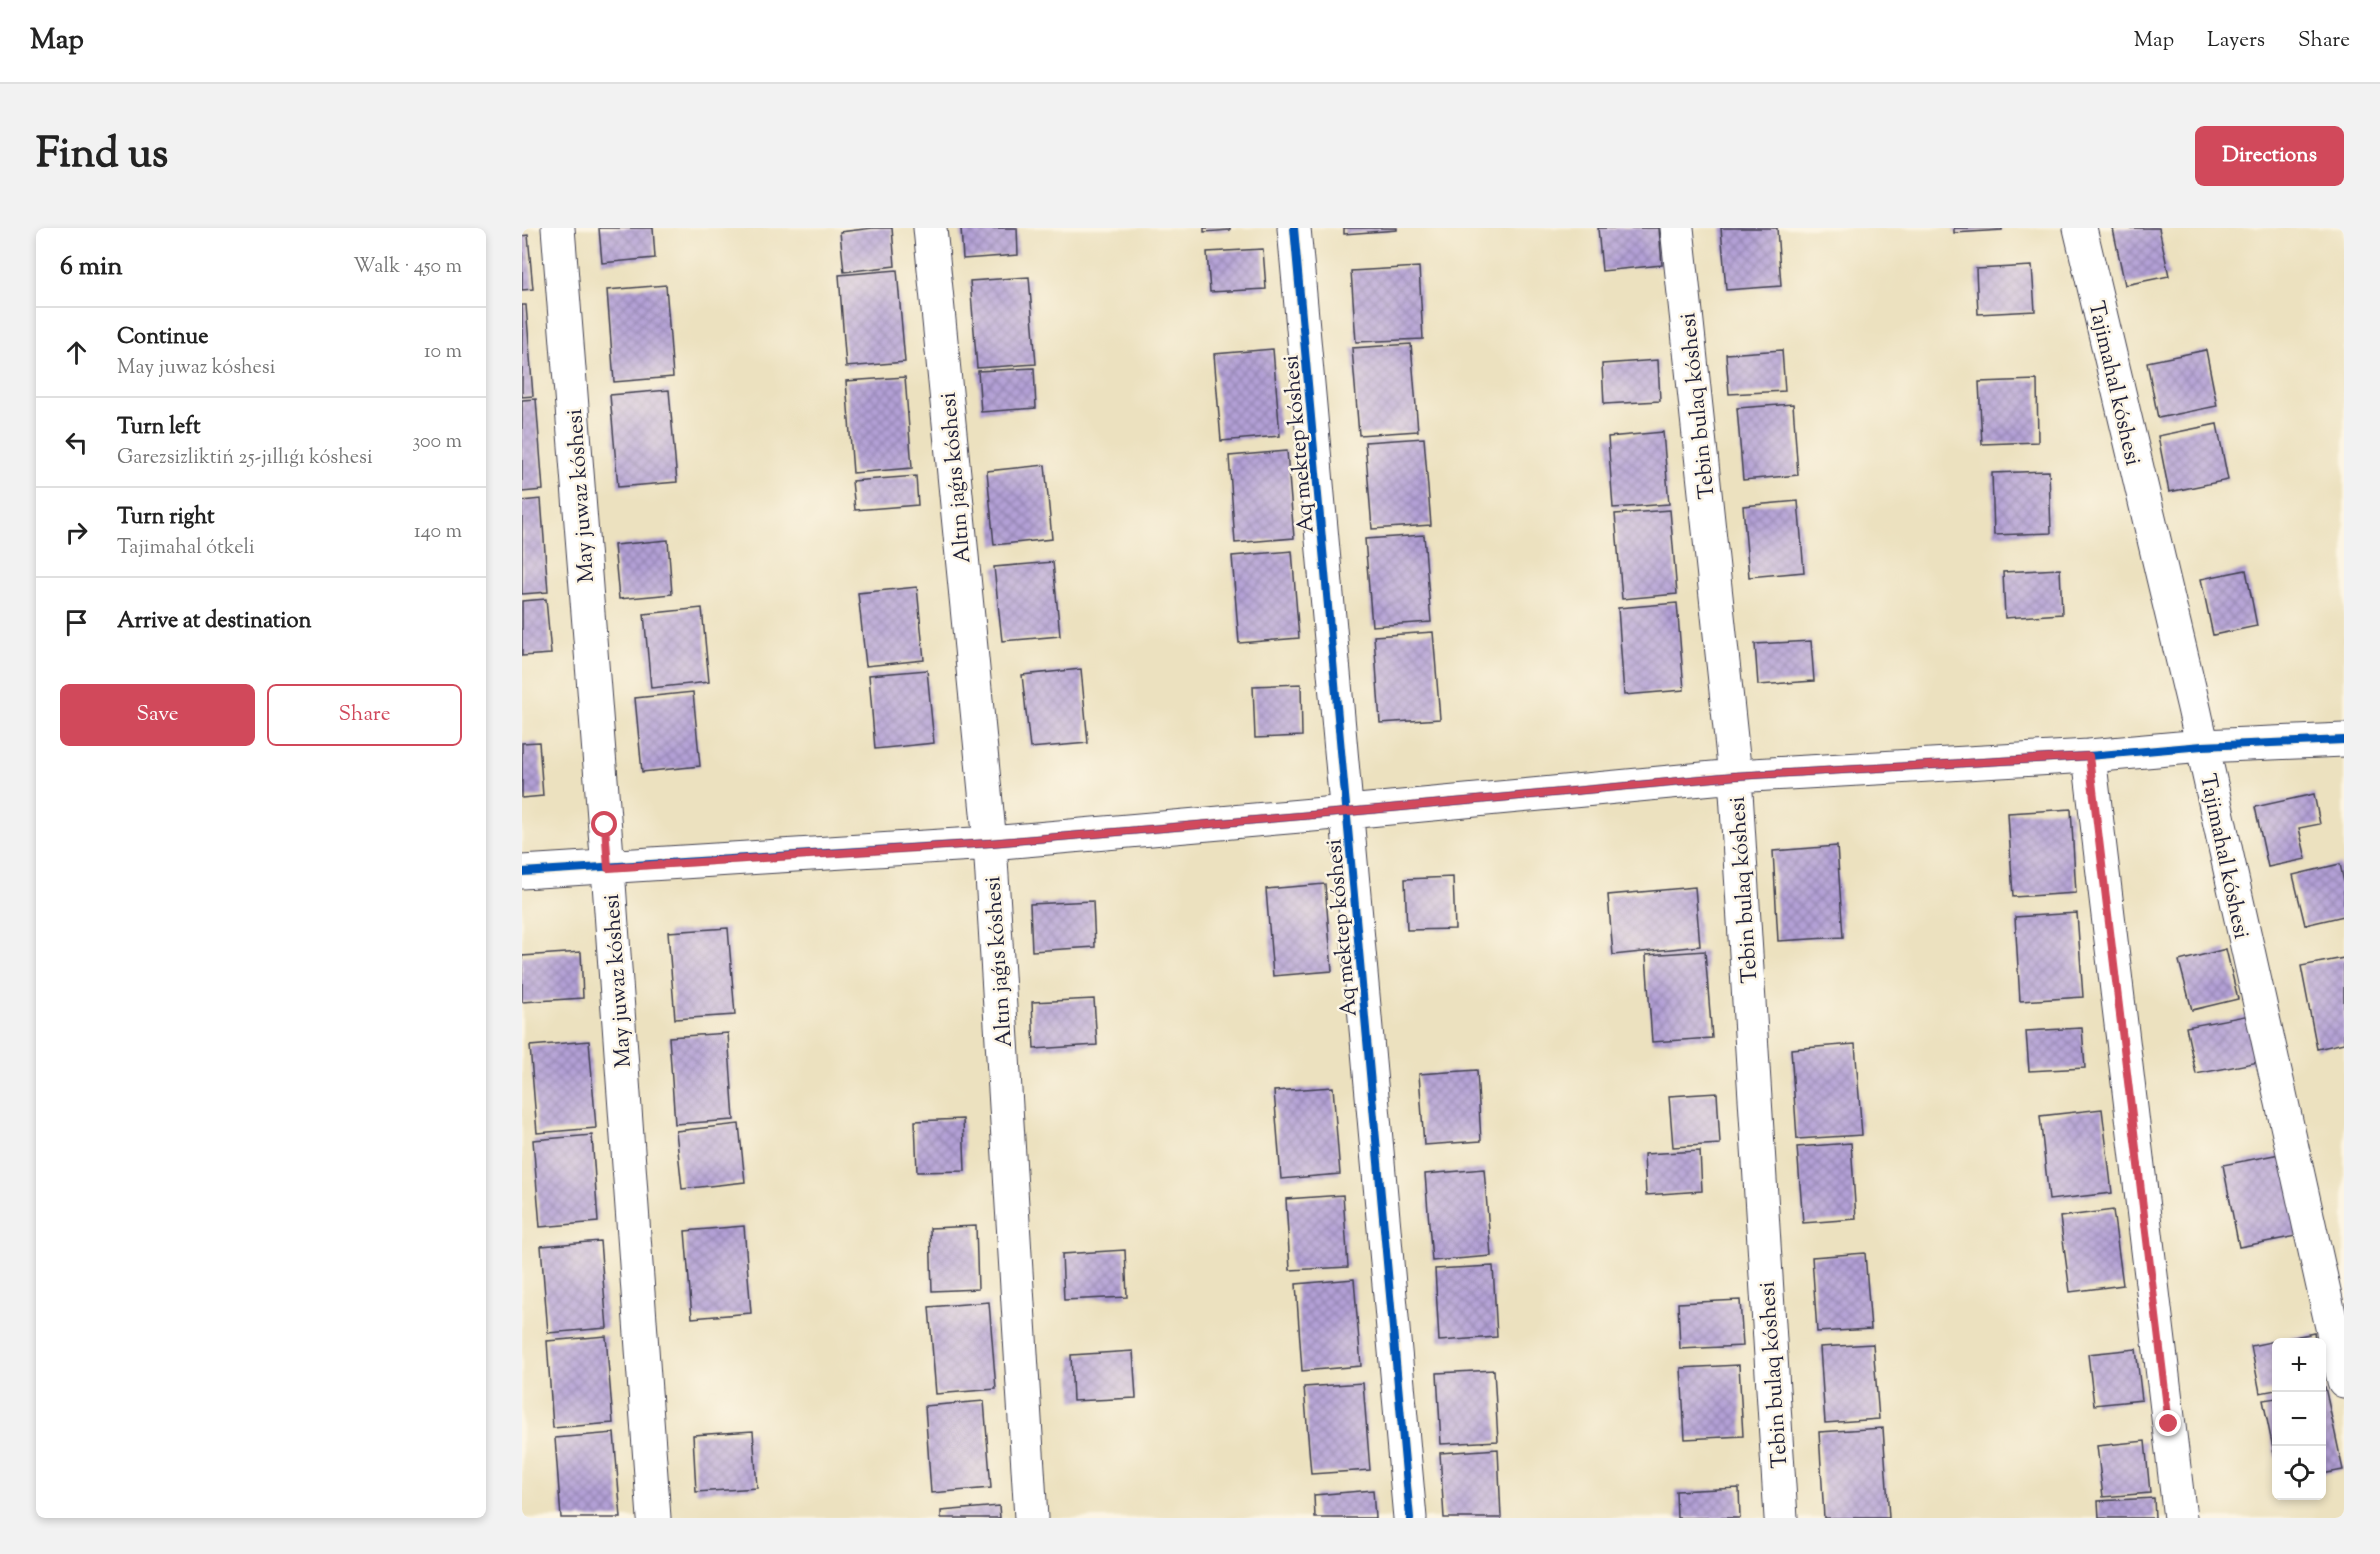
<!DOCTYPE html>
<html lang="en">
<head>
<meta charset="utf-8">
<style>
	body { margin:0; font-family:"Sorts Mill Goudy",serif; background:#f2f2f2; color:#222 }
	.controls { position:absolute; right:18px; bottom:18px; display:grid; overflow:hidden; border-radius:9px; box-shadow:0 3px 9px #0003 }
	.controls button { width:54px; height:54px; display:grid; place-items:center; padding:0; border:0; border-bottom:2px solid #e0e0e0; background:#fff; color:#222; font:30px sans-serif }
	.stop { position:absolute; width:18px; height:18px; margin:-14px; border:4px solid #d1495b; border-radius:50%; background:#fff }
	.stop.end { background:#d1495b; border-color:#fff; box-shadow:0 2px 6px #0008 }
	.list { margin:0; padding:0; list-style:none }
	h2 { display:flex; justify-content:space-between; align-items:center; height:78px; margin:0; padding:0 24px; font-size:26px }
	h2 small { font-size:20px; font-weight:400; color:#767676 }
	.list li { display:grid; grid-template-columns:39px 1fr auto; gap:18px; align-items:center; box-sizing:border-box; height:90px; padding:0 24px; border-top:2px solid #e0e0e0 }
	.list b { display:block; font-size:22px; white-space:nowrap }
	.list p { margin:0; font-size:20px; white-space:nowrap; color:#767676 }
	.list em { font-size:20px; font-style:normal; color:#767676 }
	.actions { display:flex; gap:12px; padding:18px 24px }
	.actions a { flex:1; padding:14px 0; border:2px solid #d1495b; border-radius:9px; text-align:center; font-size:21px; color:#d1495b }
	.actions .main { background:#d1495b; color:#fff }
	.icon { flex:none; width:33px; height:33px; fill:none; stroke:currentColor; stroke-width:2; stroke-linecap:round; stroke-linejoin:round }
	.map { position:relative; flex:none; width:1822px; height:1290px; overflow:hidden; border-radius:9px }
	header { display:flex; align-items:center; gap:36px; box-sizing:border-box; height:84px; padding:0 30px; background:#fff; border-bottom:2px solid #e0e0e0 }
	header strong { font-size:28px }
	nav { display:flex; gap:33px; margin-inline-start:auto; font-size:21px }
	.intro { display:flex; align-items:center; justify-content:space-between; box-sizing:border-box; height:144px; padding:0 36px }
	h1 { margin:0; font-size:42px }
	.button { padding:15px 27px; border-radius:9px; background:#d1495b; color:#fff; font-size:21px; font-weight:700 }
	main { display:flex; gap:36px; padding:0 36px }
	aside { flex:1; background:#fff; border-radius:9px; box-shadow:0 3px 9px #0003 }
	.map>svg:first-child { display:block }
</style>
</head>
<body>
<header>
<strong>Map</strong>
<nav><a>Map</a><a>Layers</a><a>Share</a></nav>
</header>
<div class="intro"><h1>Find us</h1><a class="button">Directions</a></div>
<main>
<aside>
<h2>6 min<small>Walk · 450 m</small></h2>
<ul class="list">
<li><svg class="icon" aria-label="ahead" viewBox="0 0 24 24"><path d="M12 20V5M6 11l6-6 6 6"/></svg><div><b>Continue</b><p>May juwaz kóshesi</p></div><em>10 m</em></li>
<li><svg class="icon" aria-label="left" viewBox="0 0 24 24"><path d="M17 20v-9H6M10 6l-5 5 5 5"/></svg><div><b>Turn left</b><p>Ǵarezsizliktiń 25-jıllıǵı kóshesi</p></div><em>300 m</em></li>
<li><svg class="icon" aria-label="right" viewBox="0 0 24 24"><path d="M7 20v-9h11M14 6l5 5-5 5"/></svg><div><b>Turn right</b><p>Tajimahal ótkeli</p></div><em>140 m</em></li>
<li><svg class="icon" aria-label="arrive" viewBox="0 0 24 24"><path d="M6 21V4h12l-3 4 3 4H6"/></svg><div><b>Arrive at destination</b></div></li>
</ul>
<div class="actions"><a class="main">Save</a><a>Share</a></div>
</aside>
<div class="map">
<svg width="1822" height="1290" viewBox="0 0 1822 1290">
	<defs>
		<pattern id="building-cross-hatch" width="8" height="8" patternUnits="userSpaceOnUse" patternTransform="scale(1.5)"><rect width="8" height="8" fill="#b3a0d6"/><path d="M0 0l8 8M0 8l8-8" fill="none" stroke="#9182af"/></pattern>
	</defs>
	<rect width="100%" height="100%" fill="#fcf5e5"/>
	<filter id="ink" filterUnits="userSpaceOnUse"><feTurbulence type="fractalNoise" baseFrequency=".0167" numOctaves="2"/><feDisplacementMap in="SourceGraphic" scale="12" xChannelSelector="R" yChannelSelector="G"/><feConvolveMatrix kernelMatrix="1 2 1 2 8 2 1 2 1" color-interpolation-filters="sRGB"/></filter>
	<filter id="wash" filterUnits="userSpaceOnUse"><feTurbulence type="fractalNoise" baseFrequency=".008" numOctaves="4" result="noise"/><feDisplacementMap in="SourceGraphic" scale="24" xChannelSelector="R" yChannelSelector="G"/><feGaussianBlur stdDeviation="1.35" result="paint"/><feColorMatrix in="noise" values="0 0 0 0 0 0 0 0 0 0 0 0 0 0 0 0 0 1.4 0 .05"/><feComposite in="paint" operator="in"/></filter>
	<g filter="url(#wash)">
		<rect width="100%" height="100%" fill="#ece1bf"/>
		<g id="blocks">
			<path fill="url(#building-cross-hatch)" d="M77 0H131L133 30 80 35Z
				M351 0H370L373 38 322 44 318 4Z
				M439 0H495L496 27 441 31Z
				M682 0H708V2L682 4Z
				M822 0H875V2L822 6Z
				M1076 0H1137L1140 37 1080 43Z
				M1199 0H1255L1259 58 1204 62Z
				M1432 0H1480V2L1432 5Z
				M1598 0H1637L1647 48 1603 57 1591 1Z
				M6 7 11 61 0 62V8Z
				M741 21 744 61 688 64 685 24Z
				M1510 38 1513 83 1456 86 1454 41Z
				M897 39 901 111 834 114 829 43Z
				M375 42 383 134 324 139 317 47Z
				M507 49 514 136 455 140 448 53Z
				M144 57 151 149 92 154 85 62Z
				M0 77H4L11 168 0 169Z
				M889 116 896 203 837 207 830 120Z
				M751 121 758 208 699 213 692 126Z
				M1260 122 1263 163 1207 166 1204 126Z
				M1684 122 1695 178 1636 190 1625 134Z
				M1136 132 1138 173 1082 176 1080 136Z
				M512 140 514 180 459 184 456 143Z
				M383 149 390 240 331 245 324 153Z
				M1515 152 1516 214 1460 216 1457 154Z
				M147 162 155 254 96 259 88 167Z
				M14 171 21 262 0 264V172Z
				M1271 176 1276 247 1221 252 1215 180Z
				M1695 196 1706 252 1647 264 1636 208Z
				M1141 204 1147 276 1091 280 1086 209Z
				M902 210 909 297 850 301 843 214Z
				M765 223 772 310 713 315 707 228Z
				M523 237 530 311 472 317 465 243Z
				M1527 243 1529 305 1472 307 1470 245Z
				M394 248 396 277 333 282 330 253Z
				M19 271 26 364 0 366V273Z
				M1276 273 1282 344 1227 349 1221 278Z
				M1148 282 1155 366 1100 371 1093 286Z
				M902 307 909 394 850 398 843 311Z
				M146 312 150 366 97 371 92 317Z
				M770 323 777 410 717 415 710 328Z
				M531 334 538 408 480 413 472 339Z
				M1538 341 1540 386 1483 390 1481 344Z
				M1724 342 1735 398 1691 407 1679 351Z
				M395 359 402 432 344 438 336 365Z
				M24 371 29 426 0 428V373Z
				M1155 375 1162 462 1102 467 1096 380Z
				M180 380 187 454 129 460 122 386Z
				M911 404 918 491 858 495 852 408Z
				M1289 413 1292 453 1236 457 1233 416Z
				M559 441 566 515 508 520 500 447Z
				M405 442 412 515 353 521 347 447Z
				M779 456 780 508 733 510 731 458Z
				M171 464 178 538 120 544 113 470Z
				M17 514 21 568 0 570V515Z
				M1792 566 1798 596 1777 600 1784 631 1746 639 1733 579Z
				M1549 581 1554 665 1491 669 1486 585Z
				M1315 618 1321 709 1256 713 1251 623Z
				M1818 636 1822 654V688L1783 697 1771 647Z
				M931 649 933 701 885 702 883 651Z
				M803 656 810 743 751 748 744 661Z
				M1173 659 1178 718 1091 727 1086 667Z
				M571 673 573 719 510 723 508 676Z
				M1555 685 1561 769 1498 773 1493 689Z
				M206 700 213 787 153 791 146 704Z
				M1704 721 1716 771 1670 782 1657 733Z
				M1183 723 1190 810 1130 814 1124 727Z
				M59 724 61 770 0 774V728Z
				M1822 730V815L1795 821 1779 738Z
				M572 771 575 817 512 821 510 774Z
				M1728 787 1737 834 1674 846 1664 799Z
				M1560 800 1563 840 1507 843 1504 803Z
				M206 805 212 892 153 896 147 809Z
				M67 813 74 900 15 905 8 818Z
				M1333 816 1340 907 1275 911 1269 821Z
				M955 842 959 913 902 917 897 846Z
				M811 859 818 946 759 951 752 863Z
				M1195 865 1198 916 1151 919 1147 868Z
				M1580 881 1590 965 1527 972 1518 888Z
				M441 891 443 943 395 944 393 893Z
				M217 896 223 954 160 961 154 903Z
				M70 907 76 994 18 999 11 912Z
				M1329 915 1334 991 1281 995 1275 919Z
				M1178 923 1180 963 1124 967 1122 926Z
				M1763 925 1779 1007 1717 1019 1701 937Z
				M962 941 969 1028 910 1033 903 946Z
				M821 967 826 1039 768 1042 764 971Z
				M1591 982 1601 1057 1548 1064 1538 989Z
				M222 998 229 1085 170 1090 163 1003Z
				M454 998 456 1061 410 1063 408 1000Z
				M78 1013 85 1100 26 1105 19 1018Z
				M603 1022 605 1069 542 1072 540 1026Z
				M1343 1025 1349 1101 1295 1104 1290 1029Z
				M971 1038 975 1109 917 1113 913 1041Z
				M832 1051 839 1138 780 1143 774 1056Z
				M1218 1072 1221 1118 1158 1121 1156 1075Z
				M467 1074 474 1161 414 1166 407 1079Z
				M1792 1105 1794 1114H1754V1162L1738 1165 1729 1118Z
				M84 1108 91 1195 31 1200 25 1113Z
				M1351 1116 1357 1191 1303 1195 1298 1119Z
				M1614 1121 1620 1172 1572 1177 1566 1126Z
				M611 1123 614 1170 551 1173 549 1127Z
				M1217 1137 1221 1208 1163 1211 1159 1140Z
				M972 1142 976 1213 919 1216 915 1145Z
				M841 1155 848 1242 789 1246 782 1159Z
				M1803 1159 1821 1242 1800 1246V1160Z
				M1754 1170V1230H1753L1741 1172Z
				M462 1173 469 1260 409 1265 403 1178Z
				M1361 1200 1367 1290H1302L1297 1204Z
				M231 1203 235 1260 174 1264 171 1207Z
				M92 1205 99 1290H39L33 1210Z
				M1623 1213 1628 1265 1581 1269 1575 1218Z
				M976 1221 979 1290H922L918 1225Z
				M1217 1260 1218 1290H1155L1154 1263Z
				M851 1262 853 1290H793L792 1267Z
				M1632 1270 1633 1290H1577L1576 1273Z
				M477 1278 478 1290H419V1283Z"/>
		</g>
	</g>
	<g filter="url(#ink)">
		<use href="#blocks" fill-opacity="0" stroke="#403f4f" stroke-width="1.5"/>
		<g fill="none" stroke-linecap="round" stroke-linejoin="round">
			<g stroke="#403f4f" stroke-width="35">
				<path id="street" d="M36 0 86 641 132 1290
					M408 0 468 615 509 1290
					M772 0 888 1290
					M1155 0 1213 548 1259 1290
					M1558 0 1672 480 1822 1153
					M1567 528 1658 1290
					M0 644 468 615 825 584 1213 548 1567 528 1680 518 1822 512"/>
			</g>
			<use href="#street" stroke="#fff" stroke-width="33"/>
			<g stroke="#fcf5e5" stroke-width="11">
				<path id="cycleway" d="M772 0 888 1290
					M0 644 468 615 825 584 1213 548 1567 528 1680 518 1822 512"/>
			</g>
			<use href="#cycleway" stroke="#0057b8" stroke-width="8"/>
		</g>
	</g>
	<g fill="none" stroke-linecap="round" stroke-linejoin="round" filter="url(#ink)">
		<path stroke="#d1495b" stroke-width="8" d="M83 597 86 640 468 615 825 584 1213 548 1567 528 1647 1196"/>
	</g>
	<g text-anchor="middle" stroke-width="5" stroke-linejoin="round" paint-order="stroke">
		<g font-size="22" fill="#22223b" stroke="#fcf5e5">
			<text transform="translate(1594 155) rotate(77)" y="8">Tajimahal kóshesi</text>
			<text transform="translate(1174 178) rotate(-96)" y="8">Tebin bulaq kóshesi</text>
			<text transform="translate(775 216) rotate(-95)" y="8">Aq mektep kóshesi</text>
			<text transform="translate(432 250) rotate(-95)" y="8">Altın jaǵıs kóshesi</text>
			<text transform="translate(57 268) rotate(-94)" y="8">May juwaz kóshesi</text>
			<text transform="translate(1704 628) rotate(78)" y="8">Tajimahal kóshesi</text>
			<text transform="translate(1220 662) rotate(-94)" y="8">Tebin bulaq kóshesi</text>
			<text transform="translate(818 700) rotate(-95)" y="8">Aq mektep kóshesi</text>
			<text transform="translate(475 734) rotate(-94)" y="8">Altın jaǵıs kóshesi</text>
			<text transform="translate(94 753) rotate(-94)" y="8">May juwaz kóshesi</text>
			<text transform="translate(1250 1147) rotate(-94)" y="8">Tebin bulaq kóshesi</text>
		</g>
	</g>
</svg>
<div class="controls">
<button>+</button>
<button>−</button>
<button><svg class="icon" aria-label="locate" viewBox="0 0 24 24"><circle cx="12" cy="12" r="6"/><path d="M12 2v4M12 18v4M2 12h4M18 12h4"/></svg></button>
</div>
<div class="stop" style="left:83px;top:597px"></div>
<div class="stop end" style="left:1647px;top:1196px"></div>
</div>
</main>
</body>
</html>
